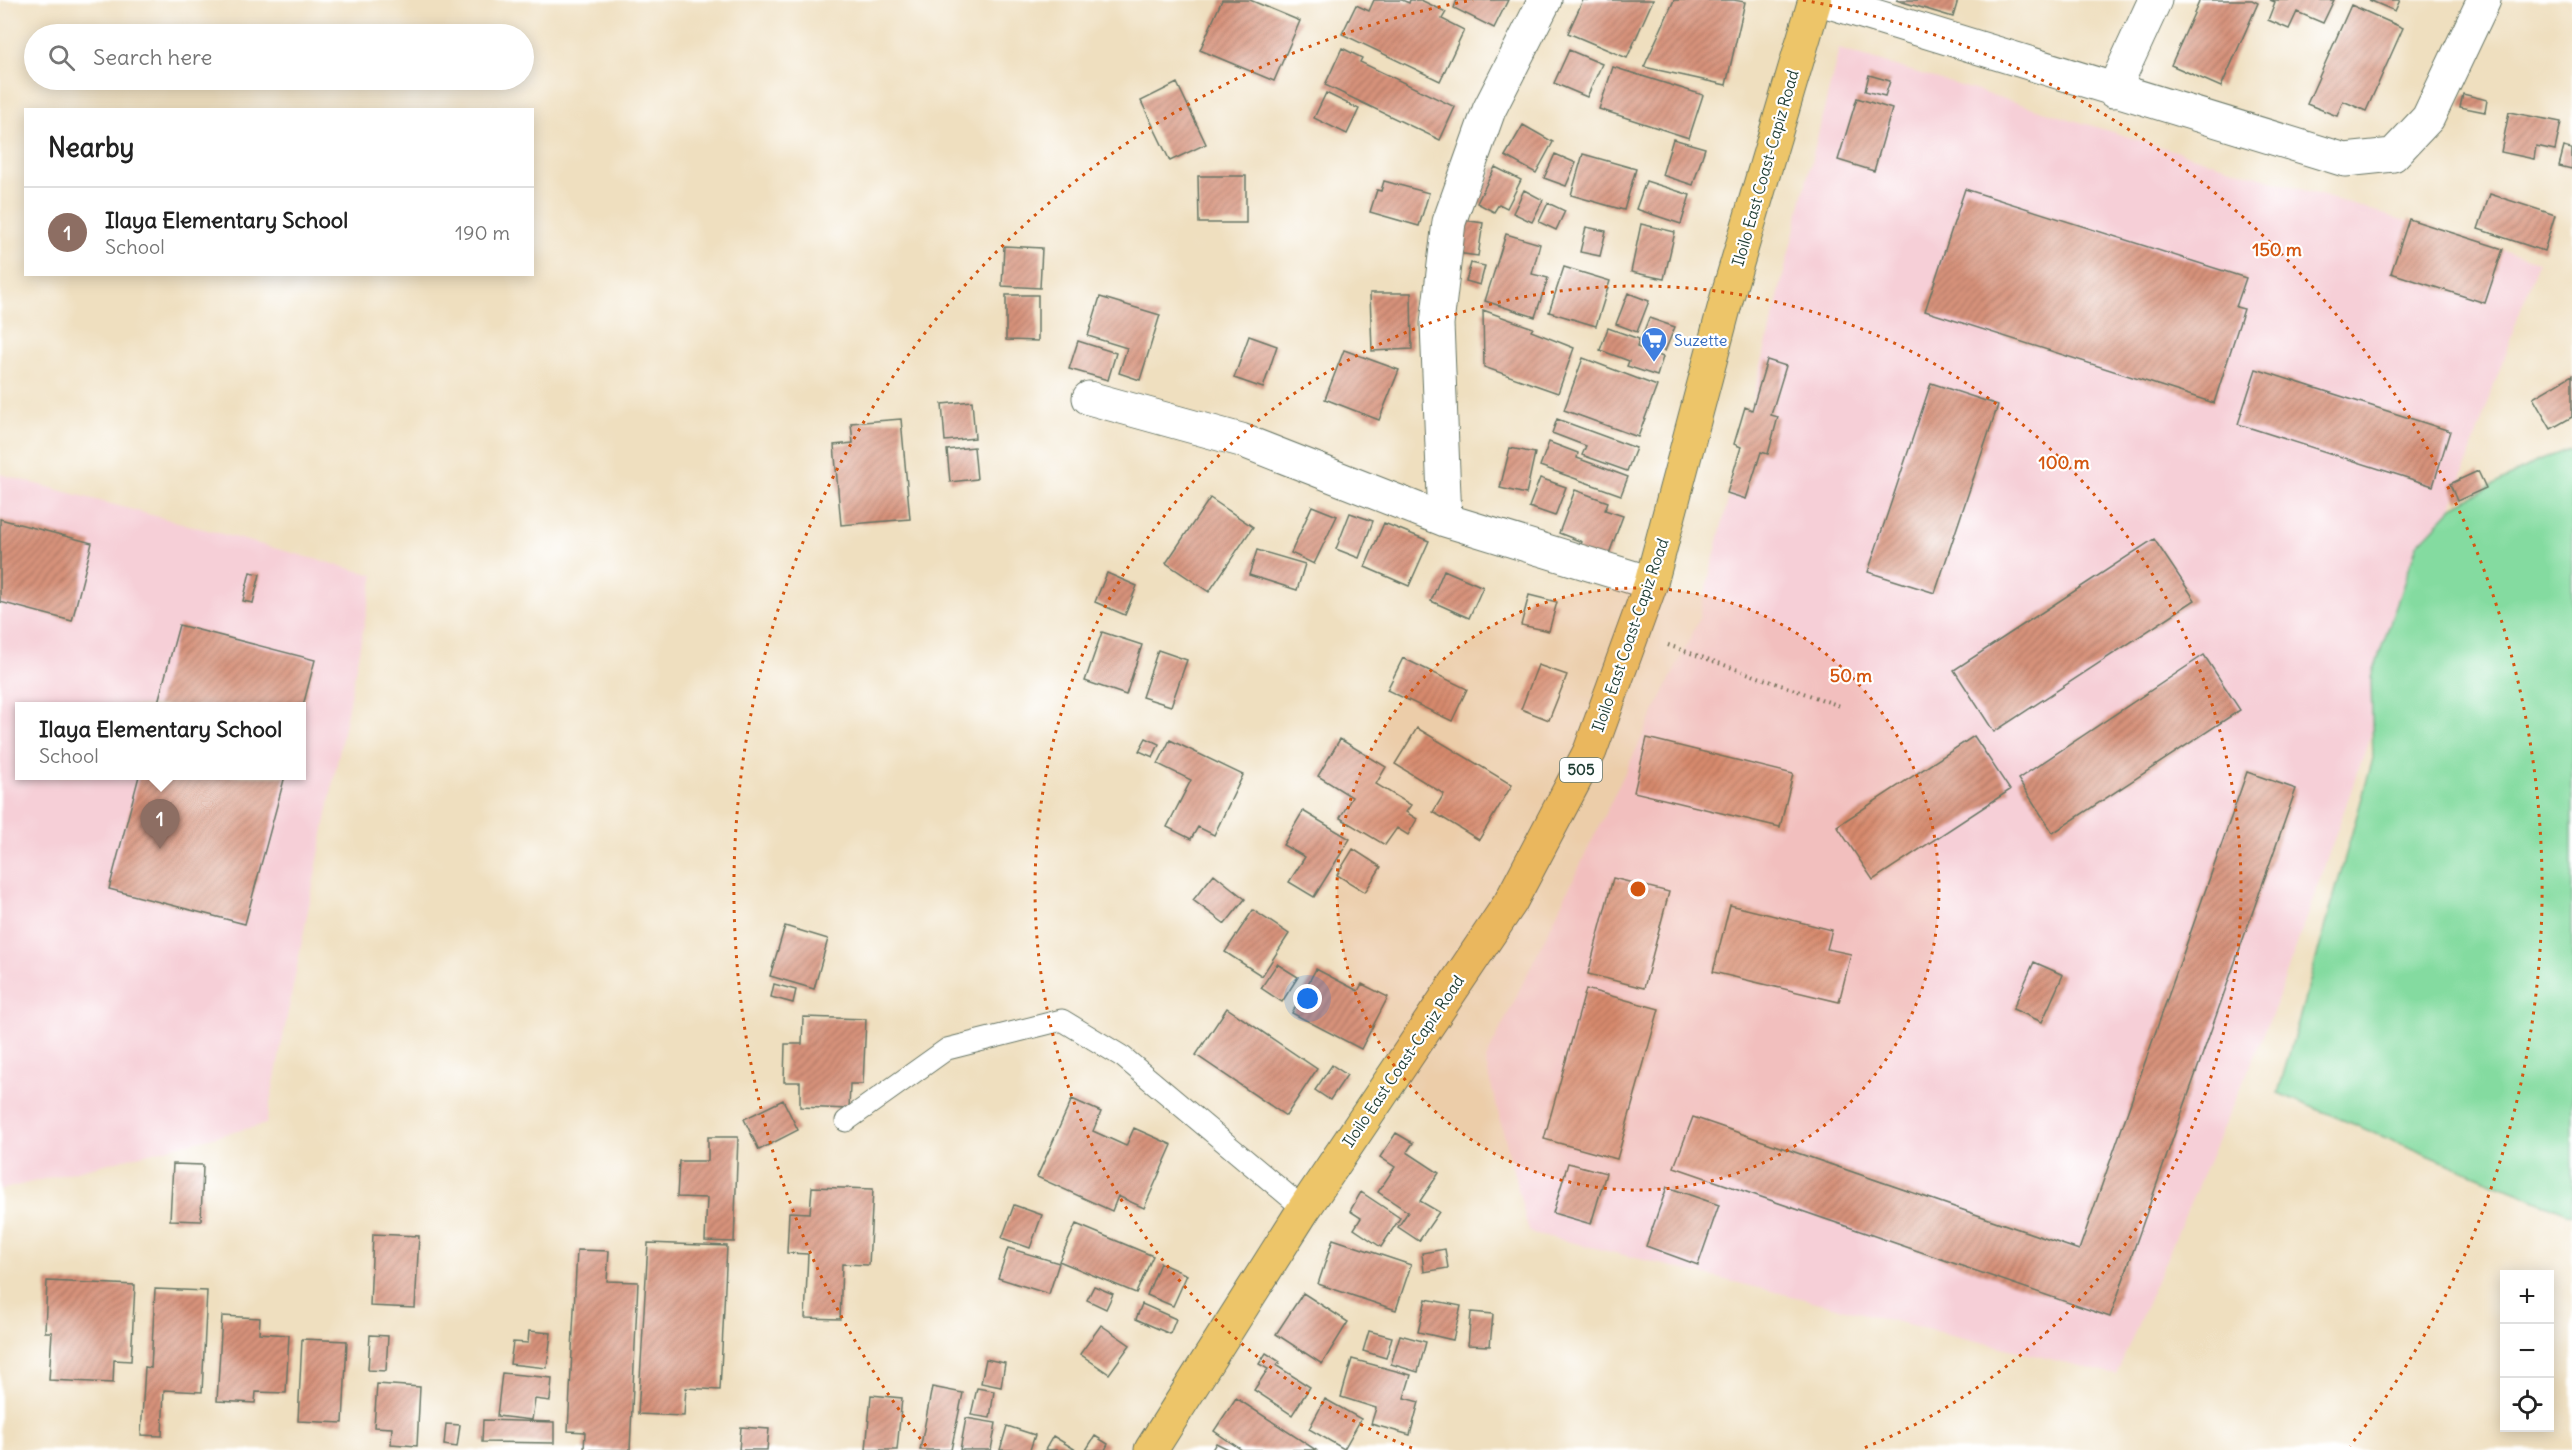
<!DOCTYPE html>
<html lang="en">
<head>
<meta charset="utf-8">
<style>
	body { margin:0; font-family:Delius,sans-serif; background:#f2f2f2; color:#222 }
	.controls { position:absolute; right:18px; bottom:18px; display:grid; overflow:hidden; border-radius:0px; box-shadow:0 3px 15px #0003 }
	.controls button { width:54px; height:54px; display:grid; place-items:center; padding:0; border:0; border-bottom:2px solid #e0e0e0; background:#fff; color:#222; font:30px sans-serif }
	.you { position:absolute; left:1308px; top:999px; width:21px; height:21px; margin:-15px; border:4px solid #fff; border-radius:50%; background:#1a73e8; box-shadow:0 0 0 9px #1a73e833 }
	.badge { display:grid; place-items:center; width:39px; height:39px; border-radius:50%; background:#111827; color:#fff; font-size:20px; font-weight:700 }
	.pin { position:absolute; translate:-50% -50px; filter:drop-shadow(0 2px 3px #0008) }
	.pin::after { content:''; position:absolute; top:32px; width:21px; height:18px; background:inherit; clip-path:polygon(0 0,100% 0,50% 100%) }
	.popup { position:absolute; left:15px; top:702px; width:291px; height:78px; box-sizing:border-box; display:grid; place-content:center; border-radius:0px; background:#fff; filter:drop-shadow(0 2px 4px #0005); font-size:20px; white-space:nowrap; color:#767676 }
	.popup b { font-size:22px; color:#222 }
	.popup::after { content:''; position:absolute; left:50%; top:100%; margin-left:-12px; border:12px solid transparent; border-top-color:#fff }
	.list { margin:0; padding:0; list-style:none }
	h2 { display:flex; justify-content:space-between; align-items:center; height:78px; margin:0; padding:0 24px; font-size:26px }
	h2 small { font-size:20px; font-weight:400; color:#767676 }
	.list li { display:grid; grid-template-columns:39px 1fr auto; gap:18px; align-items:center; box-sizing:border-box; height:90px; padding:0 24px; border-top:2px solid #e0e0e0 }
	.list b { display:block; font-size:22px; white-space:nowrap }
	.list p { margin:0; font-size:20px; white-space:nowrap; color:#767676 }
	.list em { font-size:20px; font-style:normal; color:#767676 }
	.icon { flex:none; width:33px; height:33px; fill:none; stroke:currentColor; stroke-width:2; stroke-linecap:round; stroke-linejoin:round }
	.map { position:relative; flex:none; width:2572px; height:1450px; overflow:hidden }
	.search { position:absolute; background:#fff; box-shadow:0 3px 15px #0003; left:24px; top:24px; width:510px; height:66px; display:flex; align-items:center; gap:15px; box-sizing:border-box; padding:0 21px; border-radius:33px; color:#767676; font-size:22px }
	.panel { position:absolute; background:#fff; box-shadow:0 3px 15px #0003; left:24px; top:108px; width:510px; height:168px; border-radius:0px }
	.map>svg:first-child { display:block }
</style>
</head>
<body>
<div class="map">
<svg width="2572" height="1450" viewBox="0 0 2572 1450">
	<defs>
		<pattern id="building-hatch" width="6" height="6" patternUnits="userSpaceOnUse" patternTransform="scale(1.5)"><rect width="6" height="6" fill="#d7927a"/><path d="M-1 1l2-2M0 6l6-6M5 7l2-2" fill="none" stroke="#ae7865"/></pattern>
	</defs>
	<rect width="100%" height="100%" fill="#fff"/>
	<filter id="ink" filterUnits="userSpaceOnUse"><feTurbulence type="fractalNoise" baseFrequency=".0167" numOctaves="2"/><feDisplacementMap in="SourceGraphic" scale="12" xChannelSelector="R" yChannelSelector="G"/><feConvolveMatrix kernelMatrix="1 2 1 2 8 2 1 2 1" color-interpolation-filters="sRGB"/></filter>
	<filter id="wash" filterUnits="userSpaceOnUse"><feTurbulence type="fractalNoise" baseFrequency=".008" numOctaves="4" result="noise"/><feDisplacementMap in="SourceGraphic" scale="24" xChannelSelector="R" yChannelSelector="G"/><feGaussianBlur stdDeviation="1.35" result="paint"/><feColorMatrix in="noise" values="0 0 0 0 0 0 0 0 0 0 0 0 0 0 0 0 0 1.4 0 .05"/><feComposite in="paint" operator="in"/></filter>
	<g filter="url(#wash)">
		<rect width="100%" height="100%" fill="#efdfbf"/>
		<path fill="#f6cfd7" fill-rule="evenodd" d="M1839 49 2538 261 2273 1012 2116 1375 1529 1232 1485 1061 1698 622Z
			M0 474 374 575 266 1124 0 1190ZM19 706H301V776H19Z"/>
		<path fill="#84dba0" stroke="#528c6a" stroke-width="1.5" d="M2572 448V1215L2278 1093 2373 759 2371 678 2417 545 2453 507 2538 461Z"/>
		<g id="blocks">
			<path fill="url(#building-hatch)" d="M1222 0H1250L1300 21 1274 81 1200 50Z
				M1374 0H1402L1409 3 1410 0H1421L1446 12 1442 19 1464 30 1440 81 1342 34 1356 5 1369 11Z
				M1457 0H1508L1494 28 1454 8Z
				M1583 0H1653L1627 58 1568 33Z
				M1674 0H1734L1745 2 1726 85 1644 67Z
				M1896 0H1958L1953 17Z
				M2200 0H2252L2258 3 2221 87 2171 65Z
				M2270 0H2334L2323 23 2297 12 2289 29 2268 20 2275 2Z
				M2369 0H2400L2395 11Z
				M2351 5 2403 28 2366 111 2343 101 2337 116 2307 104Z
				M1342 48 1362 58 1360 62 1455 107 1440 140 1325 85Z
				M1569 50 1602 64 1587 97 1554 83Z
				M1613 67 1703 95 1689 138 1599 109Z
				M1869 75 1890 81 1885 96 1865 91Z
				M1177 83 1206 144 1170 161 1141 101Z
				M1326 93 1359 109 1347 134 1314 118Z
				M2463 94 2487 100 2485 112 2460 107Z
				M1857 98 1892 109 1874 171 1838 160Z
				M2509 112 2561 122 2555 150 2536 146 2534 159 2501 152Z
				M1523 125 1553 142 1536 173 1505 156Z
				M1673 139 1705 148 1693 185 1662 175Z
				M2564 147 2572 149V169L2559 166Z
				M1555 154 1576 163 1566 186 1544 178Z
				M1583 154 1636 169 1624 210 1571 195Z
				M1495 167 1521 180 1507 208 1499 204 1494 212 1477 203Z
				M1198 176H1246V223H1199Z
				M1384 181 1429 193 1419 226 1370 212 1377 190 1381 191Z
				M1646 181 1690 195 1681 224 1636 209Z
				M1965 189 2246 278 2236 307 2244 309 2214 403 1925 311Z
				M1524 190 1543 200 1532 222 1513 213Z
				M2490 194 2555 215 2544 251 2478 229Z
				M1548 203 1565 211 1556 230 1539 222Z
				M2409 219 2503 249 2485 303 2391 273Z
				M1463 220 1483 223 1478 256 1457 253Z
				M1641 224 1675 232 1664 279 1631 272Z
				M1586 227 1606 231 1600 256 1580 252Z
				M1506 234 1540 244 1532 274 1548 278 1535 317 1485 301Z
				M1004 246 1042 248 1040 288 1002 286Z
				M1471 263 1485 266 1480 285 1466 281Z
				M1564 267 1610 281 1596 326 1549 312Z
				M1370 293H1411L1412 349 1372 351Z
				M1628 293 1649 301 1637 332 1616 324Z
				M1006 295H1038V341L1006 340Z
				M1100 297 1160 315 1140 380 1119 373 1127 348 1088 336Z
				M1483 310 1533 328 1531 331 1574 348 1558 393 1484 367Z
				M1649 318 1675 327 1665 351 1640 341Z
				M1608 328 1639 339 1637 347 1663 357 1657 376 1627 366 1629 361 1600 350Z
				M1249 336 1277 346 1263 388 1234 378Z
				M1078 341 1116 353 1108 380 1069 369Z
				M1344 350 1399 370 1379 420 1325 399Z
				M1583 358 1657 386 1638 437 1564 410Z
				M1767 360 1786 366 1771 415 1778 417 1768 454 1761 452 1746 499 1727 493 1741 447 1734 444 1745 407 1752 410Z
				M2256 369 2450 431 2433 486 2238 424Z
				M2572 375V417L2551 429 2533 398Z
				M1931 383 1998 405 1935 593 1868 572Z
				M972 401 975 438 945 441 942 404Z
				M901 419 910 519 841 525 834 445 853 443 851 423Z
				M1557 419 1636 448 1627 471 1582 455 1586 446 1552 433Z
				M1549 442 1578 453 1577 458 1628 477 1621 495 1540 466Z
				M974 447 977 479 950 482 947 450Z
				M1510 448 1535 453 1526 494 1500 488Z
				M2478 471 2486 488 2457 501 2450 484Z
				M1540 478 1566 487 1555 516 1529 507Z
				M1575 490 1608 502 1605 510 1623 516 1606 562 1578 552 1582 542 1559 533Z
				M1210 498 1253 527 1209 592 1166 563Z
				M1312 506 1337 516 1314 564 1291 553Z
				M1350 513 1373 521 1359 558 1336 549Z
				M0 519 92 543 72 621 0 602Z
				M1384 523 1429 541 1409 586 1365 567Z
				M2154 539 2195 600 1994 732 1954 670Z
				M1257 550 1305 564 1297 590 1249 575Z
				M1444 570 1483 587 1469 618 1431 601Z
				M250 572 260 574 253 603 243 601Z
				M1107 573 1137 586 1125 615 1095 602Z
				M1529 595 1557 602 1549 631 1521 625Z
				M179 625 315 660 303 706H157Z
				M1102 632 1142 645 1126 695 1085 681Z
				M1158 650 1187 660 1171 706 1142 697Z
				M2204 655 2240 710 2053 833 2018 779Z
				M1403 658 1467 689 1452 721 1387 690Z
				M1538 665 1567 675 1549 720 1521 709Z
				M1417 728 1512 785 1479 840 1433 812 1444 794 1395 764Z
				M1974 736 2010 790 1873 880 1837 826Z
				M1146 738 1159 744 1153 757 1139 751Z
				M1647 738 1793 774 1780 827 1634 792Z
				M1340 739 1386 767 1376 784 1411 805 1406 812 1417 819 1408 835 1397 828 1385 845 1340 818 1352 797 1318 776Z
				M1170 740 1243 775 1214 835 1198 827 1191 839 1167 827 1191 780 1158 764Z
				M2247 772 2296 789 2110 1317 1674 1167 1693 1117 2079 1250Z
				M139 776H285L245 924 109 889Z
				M1303 811 1350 839 1314 897 1289 882 1305 857 1283 845Z
				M1353 849 1381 867 1365 892 1337 875Z
				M1214 874 1245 899 1225 924 1193 900Z
				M1613 878 1669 892 1644 988 1588 974Z
				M1730 905 1832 930 1827 949 1851 954 1839 1002 1713 972Z
				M1253 910 1289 934 1262 976 1225 952Z
				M785 926 828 939 814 989 770 976Z
				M2034 962 2063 975 2042 1022 2013 1009Z
				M1277 964 1298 977 1282 1002 1261 988Z
				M1316 969 1358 991 1362 984 1388 997 1361 1049 1292 1013Z
				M774 984 796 990 793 1003 771 997Z
				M1586 989 1659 1009 1617 1159 1544 1139Z
				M1227 1008 1317 1069 1286 1116 1196 1055Z
				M803 1017 866 1019 863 1084H850L849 1109 800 1107V1082H784L785 1044H802Z
				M1332 1065 1347 1075 1330 1100 1315 1090Z
				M1072 1099 1101 1112 1093 1131 1126 1146 1134 1128 1172 1145 1144 1208 1118 1196 1112 1211 1037 1177Z
				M783 1100 798 1130 759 1150 744 1119Z
				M1396 1133 1413 1143 1407 1152 1439 1173 1420 1201 1439 1212 1419 1241 1398 1227 1408 1212 1378 1192 1395 1167 1380 1157Z
				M708 1137H738L734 1242 705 1241 707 1198 677 1197 679 1161H708Z
				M1568 1163 1606 1173 1591 1224 1553 1213Z
				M173 1164 203 1165 201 1221 170 1220Z
				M812 1187 873 1189 869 1265 842 1264 840 1319 805 1318 808 1254 787 1253 789 1212 810 1213Z
				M1667 1187 1719 1205 1698 1265 1646 1246Z
				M1361 1192 1400 1218 1381 1247 1354 1229 1361 1218 1350 1211Z
				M1014 1205 1042 1215 1030 1248 1002 1238Z
				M1076 1224 1153 1256 1136 1293 1059 1261Z
				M373 1234 419 1236 415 1308 370 1306Z
				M1333 1239 1411 1265 1396 1310 1318 1284Z
				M648 1243 727 1246 720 1390 686 1388 684 1416 638 1414Z
				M1008 1248 1059 1263 1049 1294 998 1278Z
				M1445 1249 1448 1268 1424 1272 1422 1253Z
				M577 1250 609 1251 607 1281 638 1282 630 1450H584L585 1432 568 1431Z
				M1160 1263 1187 1275 1173 1306 1147 1295Z
				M47 1281 135 1285 131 1361 114 1360 113 1383 49 1380 52 1332H45Z
				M1094 1286 1113 1294 1106 1309 1087 1300Z
				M155 1289 207 1291 202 1392 164 1390 162 1436 141 1435 145 1367 151 1368Z
				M1303 1293 1348 1322 1322 1364 1276 1334Z
				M1426 1299 1461 1306 1453 1340 1418 1332Z
				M1142 1304 1176 1319 1170 1334 1136 1319Z
				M1471 1312 1493 1314 1490 1346 1468 1345Z
				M222 1316 260 1318 259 1333 289 1335 286 1393 256 1392 255 1403 217 1401Z
				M1101 1325 1130 1345 1109 1374 1080 1354Z
				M529 1331 551 1333 547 1368 510 1364 513 1342 528 1343Z
				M1369 1331 1392 1337 1386 1358 1363 1351Z
				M370 1335 388 1336 386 1371 368 1370Z
				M1400 1335 1426 1342 1418 1372 1391 1364Z
				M302 1339 347 1341 343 1423 298 1421Z
				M1266 1353 1280 1362 1277 1366 1310 1387 1292 1415 1254 1390 1268 1369 1259 1364Z
				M986 1359 1005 1363 1001 1387 981 1383Z
				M1352 1359 1411 1375 1404 1398 1419 1402 1410 1435 1371 1424 1376 1408 1341 1397Z
				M502 1373 552 1378 550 1401 535 1399 532 1420 497 1416Z
				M377 1384 420 1387 417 1446 391 1444 392 1428 374 1427Z
				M932 1387 963 1393 951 1450H920Z
				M977 1388 994 1391 990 1418 971 1415Z
				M871 1395 902 1398 897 1450H866Z
				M1236 1398 1316 1450H1242L1214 1431Z
				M1325 1399 1361 1419 1344 1449 1309 1429Z
				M966 1418 996 1423 991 1450H960Z
				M483 1420 554 1422V1443L482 1442Z
				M446 1424 460 1425 457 1447 444 1445Z
				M1007 1426 1035 1435 1030 1450H1000Z
				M741 1427 769 1429 767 1450H739Z
				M1053 1436 1076 1450H1045Z
				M1095 1436 1108 1444 1105 1450H1086Z
				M1216 1443 1230 1450H1212Z"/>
		</g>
	</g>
	<g filter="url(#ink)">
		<use href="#blocks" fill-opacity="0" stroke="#687665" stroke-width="1.5"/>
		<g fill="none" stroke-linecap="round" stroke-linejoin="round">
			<g stroke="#687665" stroke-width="23">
				<path id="service" d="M846 1121 947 1049 1062 1020 1123 1057 1304 1209"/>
			</g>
			<g stroke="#687665" stroke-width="35">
				<path id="minor" d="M1823 0 2345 160 2393 155 2428 118 2484 0
					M2113 91 2155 0
					M1089 398 1241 440 1445 520 1651 583
					M1445 520 1437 324 1449 222 1489 110 1545 0"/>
			</g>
			<g stroke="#687665" stroke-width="35">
				<path id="primary" d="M1151 1450 1304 1209 1510 903 1590 751 1651 583 1727 297 1815 0"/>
			</g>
			<path stroke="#687665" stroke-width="4" stroke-dasharray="1.5 4.5" stroke-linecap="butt" d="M1668 645 1840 706"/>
			<use href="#service" stroke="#fff" stroke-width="21"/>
			<use href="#minor" stroke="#fff" stroke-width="33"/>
			<use href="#primary" stroke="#edc569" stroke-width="33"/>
		</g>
	</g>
	<circle cx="1638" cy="889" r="301" fill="#d45610" fill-opacity=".12"/>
	<g fill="none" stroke="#d45610" stroke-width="3" stroke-dasharray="3 6">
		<circle cx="1638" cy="889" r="301"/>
		<path d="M1412 1448A603 603 0 1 1 1864 1448"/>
		<path d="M926 1446A904 904 0 0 1 1473 0M1803 0A904 904 0 0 1 2350 1446"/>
	</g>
	<defs>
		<g id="supermarket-pin" transform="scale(1.35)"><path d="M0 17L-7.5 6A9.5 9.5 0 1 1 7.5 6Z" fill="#3f7fe0" stroke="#fff"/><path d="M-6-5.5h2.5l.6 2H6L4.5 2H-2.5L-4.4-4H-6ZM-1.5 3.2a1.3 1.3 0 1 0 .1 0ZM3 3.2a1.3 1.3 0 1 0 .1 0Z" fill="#fff"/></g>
	</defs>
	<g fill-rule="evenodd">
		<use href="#supermarket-pin" x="1654" y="340"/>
	</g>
	<g text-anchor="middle" stroke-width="4.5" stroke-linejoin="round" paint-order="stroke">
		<rect fill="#fff" stroke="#627771" stroke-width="1.5" x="1560" y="758" width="42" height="24" rx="4.5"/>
		<g font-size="15" font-weight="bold" fill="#1f3d34">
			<text x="1581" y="775">505</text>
		</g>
		<g font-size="16" fill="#1f3d34" stroke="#fff">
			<text transform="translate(1765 168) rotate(-74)" y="6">Iloilo East Coast-Capiz Road</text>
			<text transform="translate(1630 635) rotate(-71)" y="6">Iloilo East Coast-Capiz Road</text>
			<text transform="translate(1403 1061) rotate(-56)" y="6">Iloilo East Coast-Capiz Road</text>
		</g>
		<g font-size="16" fill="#366cbe" stroke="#fff" text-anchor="start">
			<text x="1674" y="346">Suzette</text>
		</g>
	</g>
	<circle cx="1638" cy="889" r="9" fill="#d45610" stroke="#fff" stroke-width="3"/>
	<g font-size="18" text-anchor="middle" font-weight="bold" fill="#d45610" stroke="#fff" stroke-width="4.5" stroke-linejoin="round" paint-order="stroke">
		<text x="2277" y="256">150 m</text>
		<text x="2064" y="469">100 m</text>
		<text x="1851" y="682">50 m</text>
	</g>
</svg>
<div class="controls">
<button>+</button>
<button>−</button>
<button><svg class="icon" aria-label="locate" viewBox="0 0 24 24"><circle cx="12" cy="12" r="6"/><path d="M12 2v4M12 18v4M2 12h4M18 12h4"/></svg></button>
</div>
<div class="you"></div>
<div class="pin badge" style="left:160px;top:849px;background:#8d6e63">1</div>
<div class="popup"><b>Ilaya Elementary School</b>School</div>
<div class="search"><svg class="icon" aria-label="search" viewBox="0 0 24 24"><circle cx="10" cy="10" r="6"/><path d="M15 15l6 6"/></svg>Search here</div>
<section class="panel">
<h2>Nearby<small></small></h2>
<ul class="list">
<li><span class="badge" style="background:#8d6e63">1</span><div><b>Ilaya Elementary School</b><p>School</p></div><em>190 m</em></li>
</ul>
</section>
</div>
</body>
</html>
